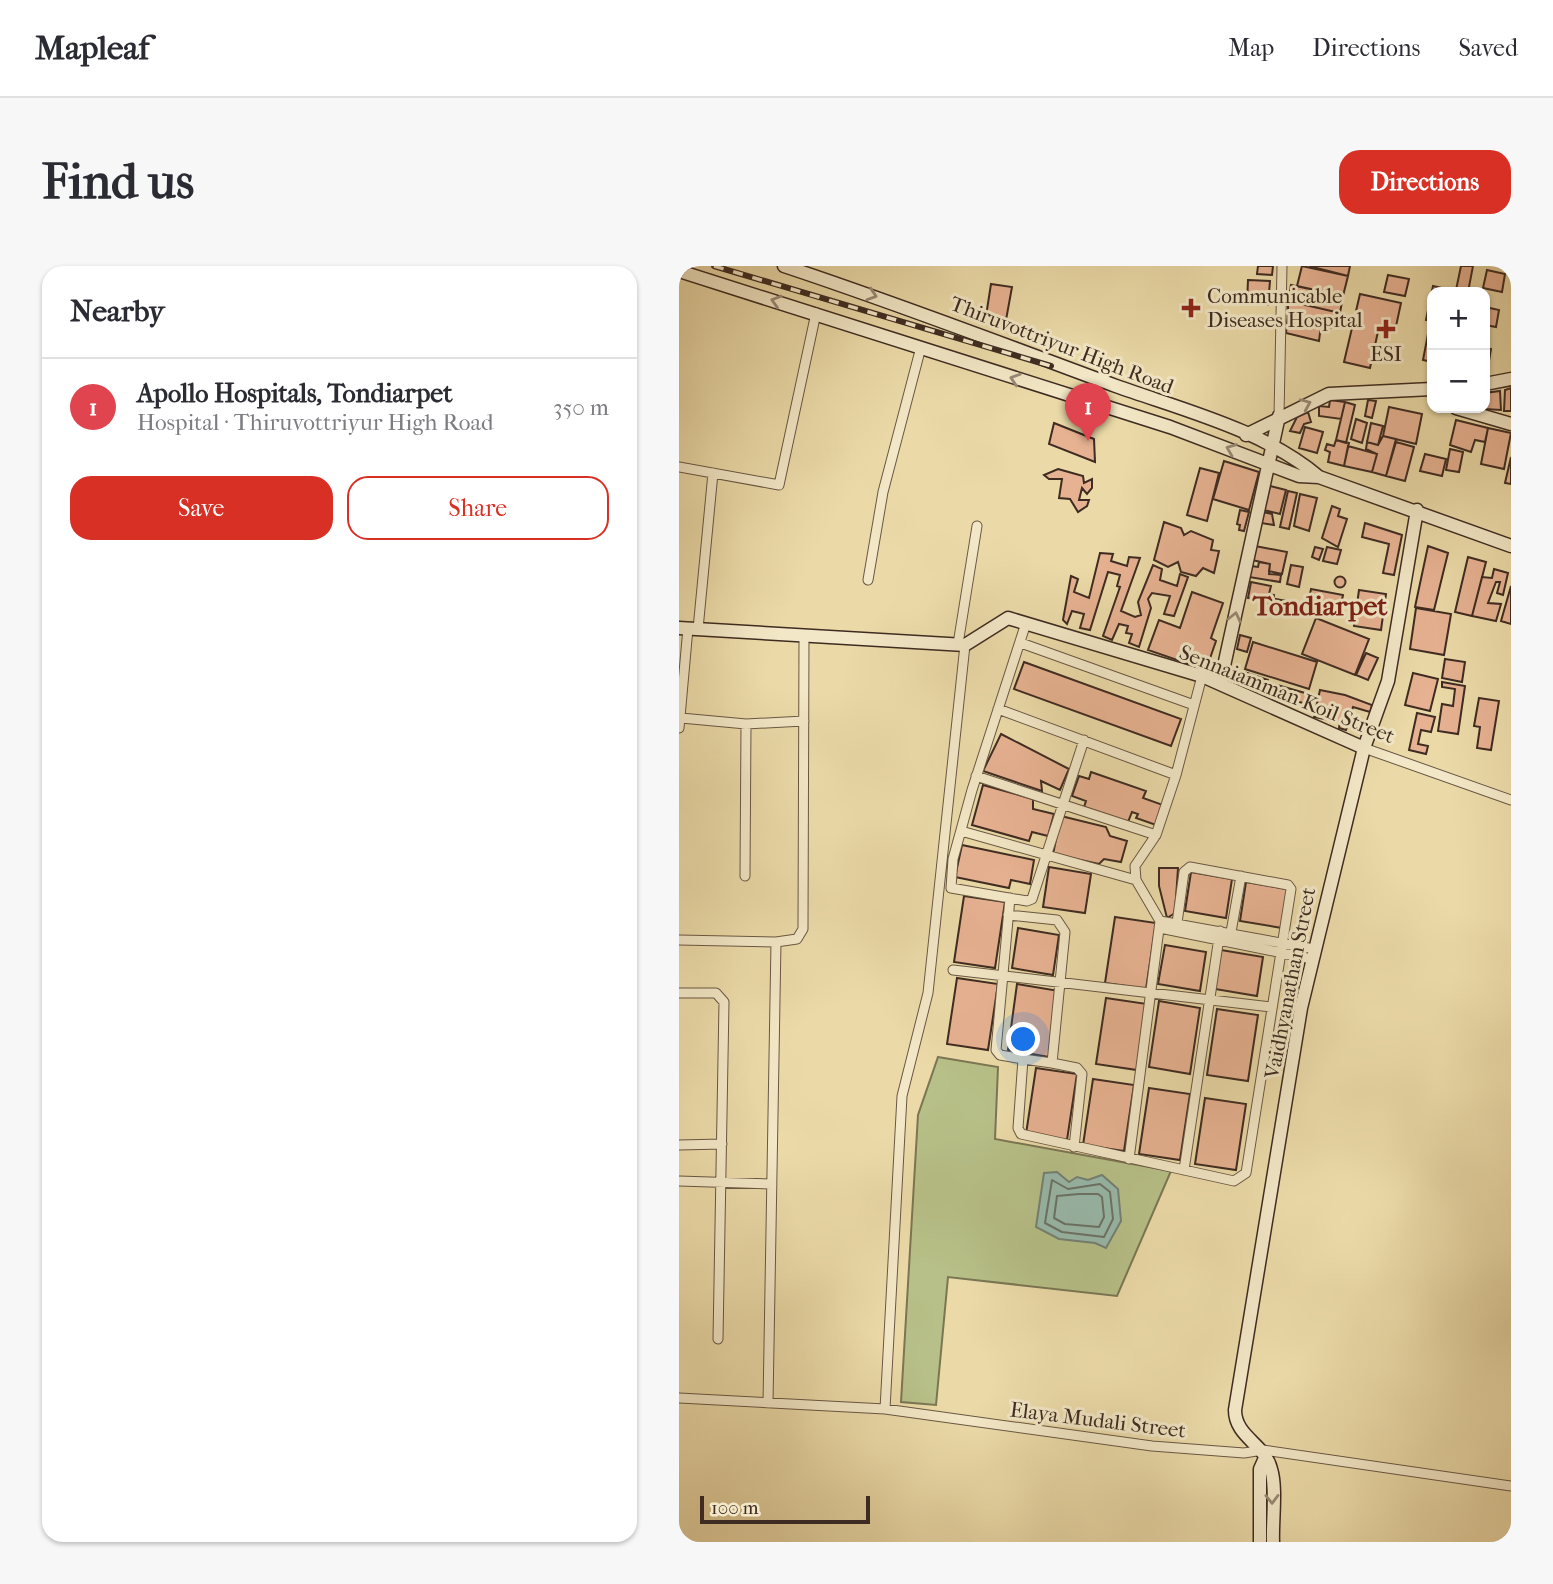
<!DOCTYPE html>
<html lang="en">
<head>
<meta charset="utf-8">
<style>
	body { margin:0; font-family:"IM FELL French Canon",serif; background:#f7f7f7; color:#2b2b33 }
	.controls { position:absolute; right:21px; top:21px; display:grid; overflow:hidden; border-radius:14px; box-shadow:0 2px 5px #0004 }
	.controls button { width:63px; height:63px; display:grid; place-items:center; padding:0; border:0; border-bottom:2px solid #e1e1e2; background:#fff; color:#2b2b33; font:35px sans-serif }
	.scale { position:absolute; left:21px; bottom:18px; width:170px; box-sizing:border-box; padding-left:7px; border:4px solid #3e2b21; border-top:0; font-size:19px; line-height:24px; white-space:nowrap; color:#3e2b21; -webkit-text-stroke:5px #f2e7c6; paint-order:stroke }
	.you { position:absolute; left:345px; top:774px; width:24px; height:24px; margin:-18px; border:5px solid #fff; border-radius:50%; background:#1a73e8; box-shadow:0 0 0 10px #1a73e833 }
	.badge { display:grid; place-items:center; width:46px; height:46px; border-radius:50%; background:#d93025; color:#fff; font-size:23px; font-weight:700 }
	.pin { position:absolute; translate:-50% -58px; filter:drop-shadow(0 2px 4px #0008) }
	.pin::after { content:''; position:absolute; top:37px; width:24px; height:21px; background:inherit; clip-path:polygon(0 0,100% 0,50% 100%) }
	.list { margin:0; padding:0; list-style:none }
	h2 { display:flex; justify-content:space-between; align-items:center; height:91px; margin:0; padding:0 28px; font-size:30px }
	h2 small { font-size:23px; font-weight:400; color:#7c7c81 }
	.list li { display:grid; grid-template-columns:46px 1fr auto; gap:21px; align-items:center; box-sizing:border-box; height:98px; padding:0 28px; border-top:2px solid #e1e1e2 }
	.list b { display:block; font-size:26px; white-space:nowrap }
	.list p { margin:0; font-size:23px; white-space:nowrap; color:#7c7c81 }
	.list em { font-size:23px; font-style:normal; color:#7c7c81 }
	.actions { display:flex; gap:14px; padding:21px 28px }
	.actions a { flex:1; padding:16px 0; border:2px solid #d93025; border-radius:21px; text-align:center; font-size:24px; color:#d93025 }
	.actions .main { background:#d93025; color:#fff }
	.map { position:relative; flex:none; width:832px; height:1276px; overflow:hidden; border-radius:21px }
	header { display:flex; align-items:center; gap:42px; box-sizing:border-box; height:98px; padding:0 35px; background:#fff; border-bottom:2px solid #e1e1e2 }
	header strong { font-size:33px }
	nav { display:flex; gap:38px; margin-inline-start:auto; font-size:24px }
	.intro { display:flex; align-items:center; justify-content:space-between; box-sizing:border-box; height:168px; padding:0 42px }
	h1 { margin:0; font-size:49px }
	.button { padding:18px 32px; border-radius:21px; background:#d93025; color:#fff; font-size:24px; font-weight:700 }
	main { display:flex; gap:42px; padding:0 42px }
	aside { flex:1; background:#fff; border-radius:21px; box-shadow:0 2px 5px #0004 }
	.map>svg:first-child { display:block }
</style>
</head>
<body>
<header>
<strong>Mapleaf</strong>
<nav><a>Map</a><a>Directions</a><a>Saved</a></nav>
</header>
<div class="intro"><h1>Find us</h1><a class="button">Directions</a></div>
<main>
<aside>
<h2>Nearby<small></small></h2>
<ul class="list">
<li><span class="badge" style="background:#e0444e">1</span><div><b>Apollo Hospitals, Tondiarpet</b><p>Hospital · Thiruvottriyur High Road</p></div><em>350 m</em></li>
</ul>
<div class="actions"><a class="main">Save</a><a>Share</a></div>
</aside>
<div class="map">
<svg width="832" height="1276" viewBox="0 0 832 1276">
	<rect width="100%" height="100%" fill="#ebdaa8"/>
	<filter id="stains"><feTurbulence type="fractalNoise" baseFrequency=".00286" numOctaves="4"/><feColorMatrix values="0 0 0 0 .2 0 0 0 0 .09 0 0 0 0 .02 0 0 0 .5 -.17"/></filter>
	<radialGradient id="worn" r=".72"><stop offset=".6" stop-color="#630" stop-opacity="0"/><stop offset="1" stop-color="#630" stop-opacity=".3"/></radialGradient>
	<path fill="#b7c088" stroke="#7a7654" stroke-width="2" d="M259 791 319 801 316 873 492 905 438 1030 269 1011 257 1139 222 1136 239 849Z"/>
	<path fill="#98baac" stroke="#748174" stroke-width="2" d="M378 906 390 916 398 911 409 914 423 909 439 923 442 955 427 982 416 977 380 973 357 961 365 907Z"/>
	<g fill="none" stroke-linecap="round" stroke-linejoin="round">
		<path stroke="#6b7266" stroke-width="2" d="M373 914 389 923 421 918 431 926 434 953 425 971 383 966 366 957Z
			M400 928H419L423 931 425 951 420 961 386 958 375 952 378 930Z"/>
	</g>
	<path fill="#e7b292" stroke="#3e2b21" stroke-width="2" d="M579 0H594L593 9 578 8Z
		M623 0 669 10 664 30 618 20Z
		M630 0H671L669 10Z
		M782 0H794L789 26 777 24Z
		M808 4 826 8 823 26 804 22Z
		M709 9 730 13 726 30 705 26Z
		M569 14 591 15 589 39 568 37Z
		M312 18 333 21 327 54 307 50Z
		M612 19 664 30 661 47 609 35Z
		M754 20 763 22 762 26H753V55L747 54Z
		M681 28 722 37 716 65 700 61 691 102 665 96Z
		M609 35 661 47 658 63 609 50Z
		M806 41 820 44 817 61 806 59Z
		M609 50 642 59 640 75 607 67Z
		M749 68 753 69V96L744 94Z
		M806 82 812 83 809 101 806 100Z
		M832 122V145H825L826 124Z
		M821 125 822 144 789 142H806V127Z
		M651 134 666 136 662 153 640 150V140L650 141Z
		M689 134 697 135 693 152 686 150Z
		M666 136 676 139 667 177 657 174Z
		M710 141 743 148 737 178 704 170Z
		M629 146 632 156 625 158 621 167 611 165 618 151Z
		M677 153 688 157 683 177 672 173Z
		M777 154 809 162 806 176 796 174 792 186 771 179Z
		M375 157 415 173 416 196 370 178Z
		M692 157 704 160 699 179 688 176Z
		M626 161 644 166 638 187 620 182Z
		M809 162 832 167 825 203 802 198Z
		M704 170 717 173 707 210 693 206 698 188 687 183 688 176 699 179Z
		M657 174 670 177 665 200 649 196 651 186 646 184 648 178 655 180Z
		M717 176 735 181 726 215 707 210Z
		M669 180 698 188 693 206 665 200Z
		M771 183 784 186 780 206 767 204Z
		M746 188 767 193 763 210 741 205Z
		M832 191V218L826 217Z
		M545 195 580 206 570 244 534 233Z
		M521 202 540 207 528 255 508 249Z
		M379 203 404 210 405 217 413 213V222L408 228 403 222 400 234H410L408 240 399 246 391 233 380 232 383 213H370L365 209Z
		M591 220 607 224 601 248 585 244Z
		M609 225 618 227 610 263 601 261Z
		M621 228 638 232 630 265 615 260Z
		M653 240 661 243 659 250 668 253 659 281 643 272Z
		M561 244 570 246 565 265 560 264 561 259 558 258Z
		M584 246 593 248 595 259 582 257Z
		M485 256 502 262 505 269 512 265 534 274 532 284 540 285 535 307 524 302 517 310 502 306 499 296 489 301 475 294Z
		M686 257 723 269 715 309 704 307 710 278 683 271Z
		M576 280 608 286 603 308 590 305 591 298 573 294Z
		M749 280 769 287 755 344 736 341Z
		M636 281 644 283 640 294 633 291Z
		M648 281 662 284 658 298 644 295Z
		M421 287 434 288 432 295 448 300 450 291 461 292 442 345 456 351 462 349 459 336 474 299 483 303 481 314 498 320 501 308 509 311 495 350 485 348 491 330 473 327 469 333 472 342 460 381 450 377 453 368 447 367 449 360 440 358 433 374 424 370 441 321 438 320 441 309 429 306 411 364 401 362 405 348 393 345 388 358 384 354 392 310 399 313 395 326 410 332Z
		M789 291 807 296 793 350 776 346Z
		M580 296 591 298 590 308 602 309 601 316 570 311 572 300 579 301Z
		M612 299 624 301 620 321 608 318Z
		M815 303 829 307 824 329 818 327 821 316H817L809 337 822 338 817 355 793 350 803 311 813 312Z
		M655.5 316a5.5 5.5 0 1 1 11 0a5.5 5.5 0 1 1-11 0Z
		M572 316 592 320 590 328 595 329 592 345 582 343 583 335 569 332Z
		M832 320V358L822 355Z
		M632 323 664 329 660 350 628 344Z
		M680 324 707 328 702 364 675 360Z
		M513 326 544 337 532 372 537 375 527 404 469 384 480 354 501 362Z
		M597 333 618 337 616 350 594 346Z
		M737 342 772 348 765 389 731 383Z
		M637 352 690 373 676 409 623 388Z
		M561 369 572 372 568 386 558 383Z
		M574 376 638 396 630 423 566 403Z
		M687 387 699 392 689 414 677 409Z
		M766 393 786 396 783 416 763 412Z
		M345 396 502 453 492 480 335 423Z
		M565 406 589 414 586 432 562 421Z
		M734 407 759 413 751 445 726 439Z
		M763 416 786 420 779 468 759 465 763 438 774 440 776 423 763 421Z
		M591 417 633 429 630 439 611 433 610 437 590 429Z
		M641 424 666 429 693 439 691 446 674 441 667 464 660 462 661 456 635 451Z
		M800 432 820 435 812 484 798 482 801 461 795 460Z
		M738 447 756 451 752 466 742 464 739 478 749 480 747 488 730 484Z
		M322 468 390 503 381 524 362 515 363 525 304 505Z
		M412 506 467 525 464 532 484 539 477 559 457 552 459 548 453 546 449 556 405 541 407 535 393 530 400 510 410 513Z
		M304 519 354 533V543L375 548 369 570 353 566 350 575 293 559Z
		M382 550 427 561 431 570 448 575 442 596 425 593 420 598 374 588Z
		M283 579 355 594 351 618 332 614 330 622 276 611Z
		M370 601 412 608 406 647 364 641Z
		M480 602H499L496 647 488 652 480 620Z
		M512 606 553 613 547 652 506 645Z
		M567 616 609 623 603 662 561 655Z
		M285 630 326 636 316 702 275 696Z
		M436 651 477 657 467 723 426 717Z
		M339 662 380 669 374 709 333 702Z
		M486 679 527 686 521 725 479 718Z
		M542 684 584 691 578 730 536 723Z
		M278 712 319 718 309 784 268 778Z
		M338 718 380 725 370 791 329 784Z
		M427 732 468 738 458 804 417 798Z
		M480 735 521 742 511 808 470 801Z
		M538 743 579 749 569 815 528 809Z
		M357 802 398 808 388 874 347 868Z
		M414 813 455 819 445 885 404 879Z
		M470 822 511 828 501 894 460 888Z
		M526 832 567 838 557 904 516 898Z"/>
	<g fill="none" stroke-linecap="round" stroke-linejoin="round">
		<g stroke="#695743" stroke-width="11">
			<path id="street" d="M600 150 603 0
				M0 201 100 219 137 47
				M189 314 204 226 242 81
				M347 357 293 524 274 593 272 622 348 635 353 633 405 474
				M19 363 34 207
				M342 377 515 439
				M279 378 298 260
				M319 443 497 509
				M2 452 67 458 125 455
				M0 462 9 362
				M685 482 832 534
				M297 510 477 569
				M282 565 457 614
				M66 610 67 458
				M331 632 317 784 321 789 344 793 339 862 342 868 555 915 567 907 612 623 609 619 511 601 505 606 498 657
				M329 649 378 654 386 666 373 797 344 793
				M481 655 635 683
				M481 662 633 693
				M552 666 562 610
				M0 674 97 676 89 1137
				M97 676 118 673 124 663 125 370
				M274 704 592 741
				M0 727H37L45 736 39 1073
				M373 797 398 802 403 808 395 881
				M0 879 43 878
				M450 893 481 655 457 614 456 600 477 569 497 509 523 410
				M505 904 541 665
				M0 915 93 918
				M0 1132 206 1143 473 1180 565 1187 584 1184 832 1220
				M206 1143 223 830 249 727 286 379"/>
		</g>
		<g stroke="#3e2b21" stroke-width="15">
			<path id="secondary" d="M105 0C217 37 326 79 437 120 504 144 585 164 640 211
				M0 5 491 161 620 210 640 211 832 280
				M806 118 832 113
				M777 142 832 158
				M567 169 650 128 753 123
				M0 362 286 379 329 352 523 410 685 482
				M541 418 600 150
				M581 1276V1203L586 1192
				M594 1276C593 1256 598 1222 592 1203 586 1178 556 1171 556 1144L622 742 685 482 709 415 738 244"/>
		</g>
		<use href="#street" stroke="#f2e7c6" stroke-width="9"/>
		<use href="#secondary" stroke="#f2e7c6" stroke-width="12"/>
		<g stroke="#3e2b21" stroke-width="6">
			<path id="rail" d="M35 0 372 100"/>
		</g>
		<use href="#rail" stroke="#f2e7c6" stroke-width="3.5" stroke-dasharray="10" stroke-linecap="butt"/>
	</g>
	<defs><path id="oneway-chevron" d="M-2-3.5L2.5 0L-2 3.5" fill="none" stroke-width="1.6" stroke-linecap="round" stroke-linejoin="round" transform="scale(1.75)"/></defs>
	<g stroke="#988974">
		<use href="#oneway-chevron" transform="translate(193 29) rotate(18)"/>
		<use href="#oneway-chevron" transform="translate(97 35) rotate(-163)"/>
		<use href="#oneway-chevron" transform="translate(336 113) rotate(-162)"/>
		<use href="#oneway-chevron" transform="translate(627 138) rotate(-23)"/>
		<use href="#oneway-chevron" transform="translate(552 183) rotate(-158)"/>
		<use href="#oneway-chevron" transform="translate(556 351) rotate(-77)"/>
		<use href="#oneway-chevron" transform="translate(593 1233) rotate(89)"/>
	</g>
	<g fill="#8f2418" stroke="#f2e7c6" stroke-width="2.5">
		<path d="M508.5 31.5h7v7h7v7h-7v7h-7v-7h-7v-7h7z"/>
		<path d="M703.5 52.5h7v7h7v7h-7v7h-7v-7h-7v-7h7z"/>
	</g>
	<g text-anchor="middle" stroke-width="6" stroke-linejoin="round" paint-order="stroke">
		<g font-size="21" fill="#3e2b21" stroke="#f2e7c6" text-anchor="start">
			<text x="528" y="37">Communicable<tspan x="528" dy="24">Diseases Hospital</tspan></text>
			<text x="707" y="95" text-anchor="middle">ESI</text>
		</g>
		<g font-size="21" fill="#3e2b21" stroke="#f2e7c6">
			<text transform="translate(383 79) rotate(21)" y="7">Thiruvottriyur High Road</text>
			<text transform="translate(608 428) rotate(22)" y="7">Sennaiamman Koil Street</text>
			<text transform="translate(611 717) rotate(-79)" y="7">Vaidhyanathan Street</text>
			<text transform="translate(419 1154) rotate(7)" y="7">Elaya Mudali Street</text>
		</g>
		<g font-size="28" font-weight="bold" fill="#7a1f14" stroke="#f2e7c6">
			<text x="641" y="349">Tondiarpet</text>
		</g>
	</g>
	<rect width="100%" height="100%" filter="url(#stains)"/>
	<rect width="100%" height="100%" fill="url(#worn)"/>
</svg>
<div class="controls">
<button>+</button>
<button>−</button>
</div>
<div class="scale">100 m</div>
<div class="you"></div>
<div class="pin badge" style="left:409px;top:175px;background:#e0444e">1</div>
</div>
</main>
</body>
</html>
